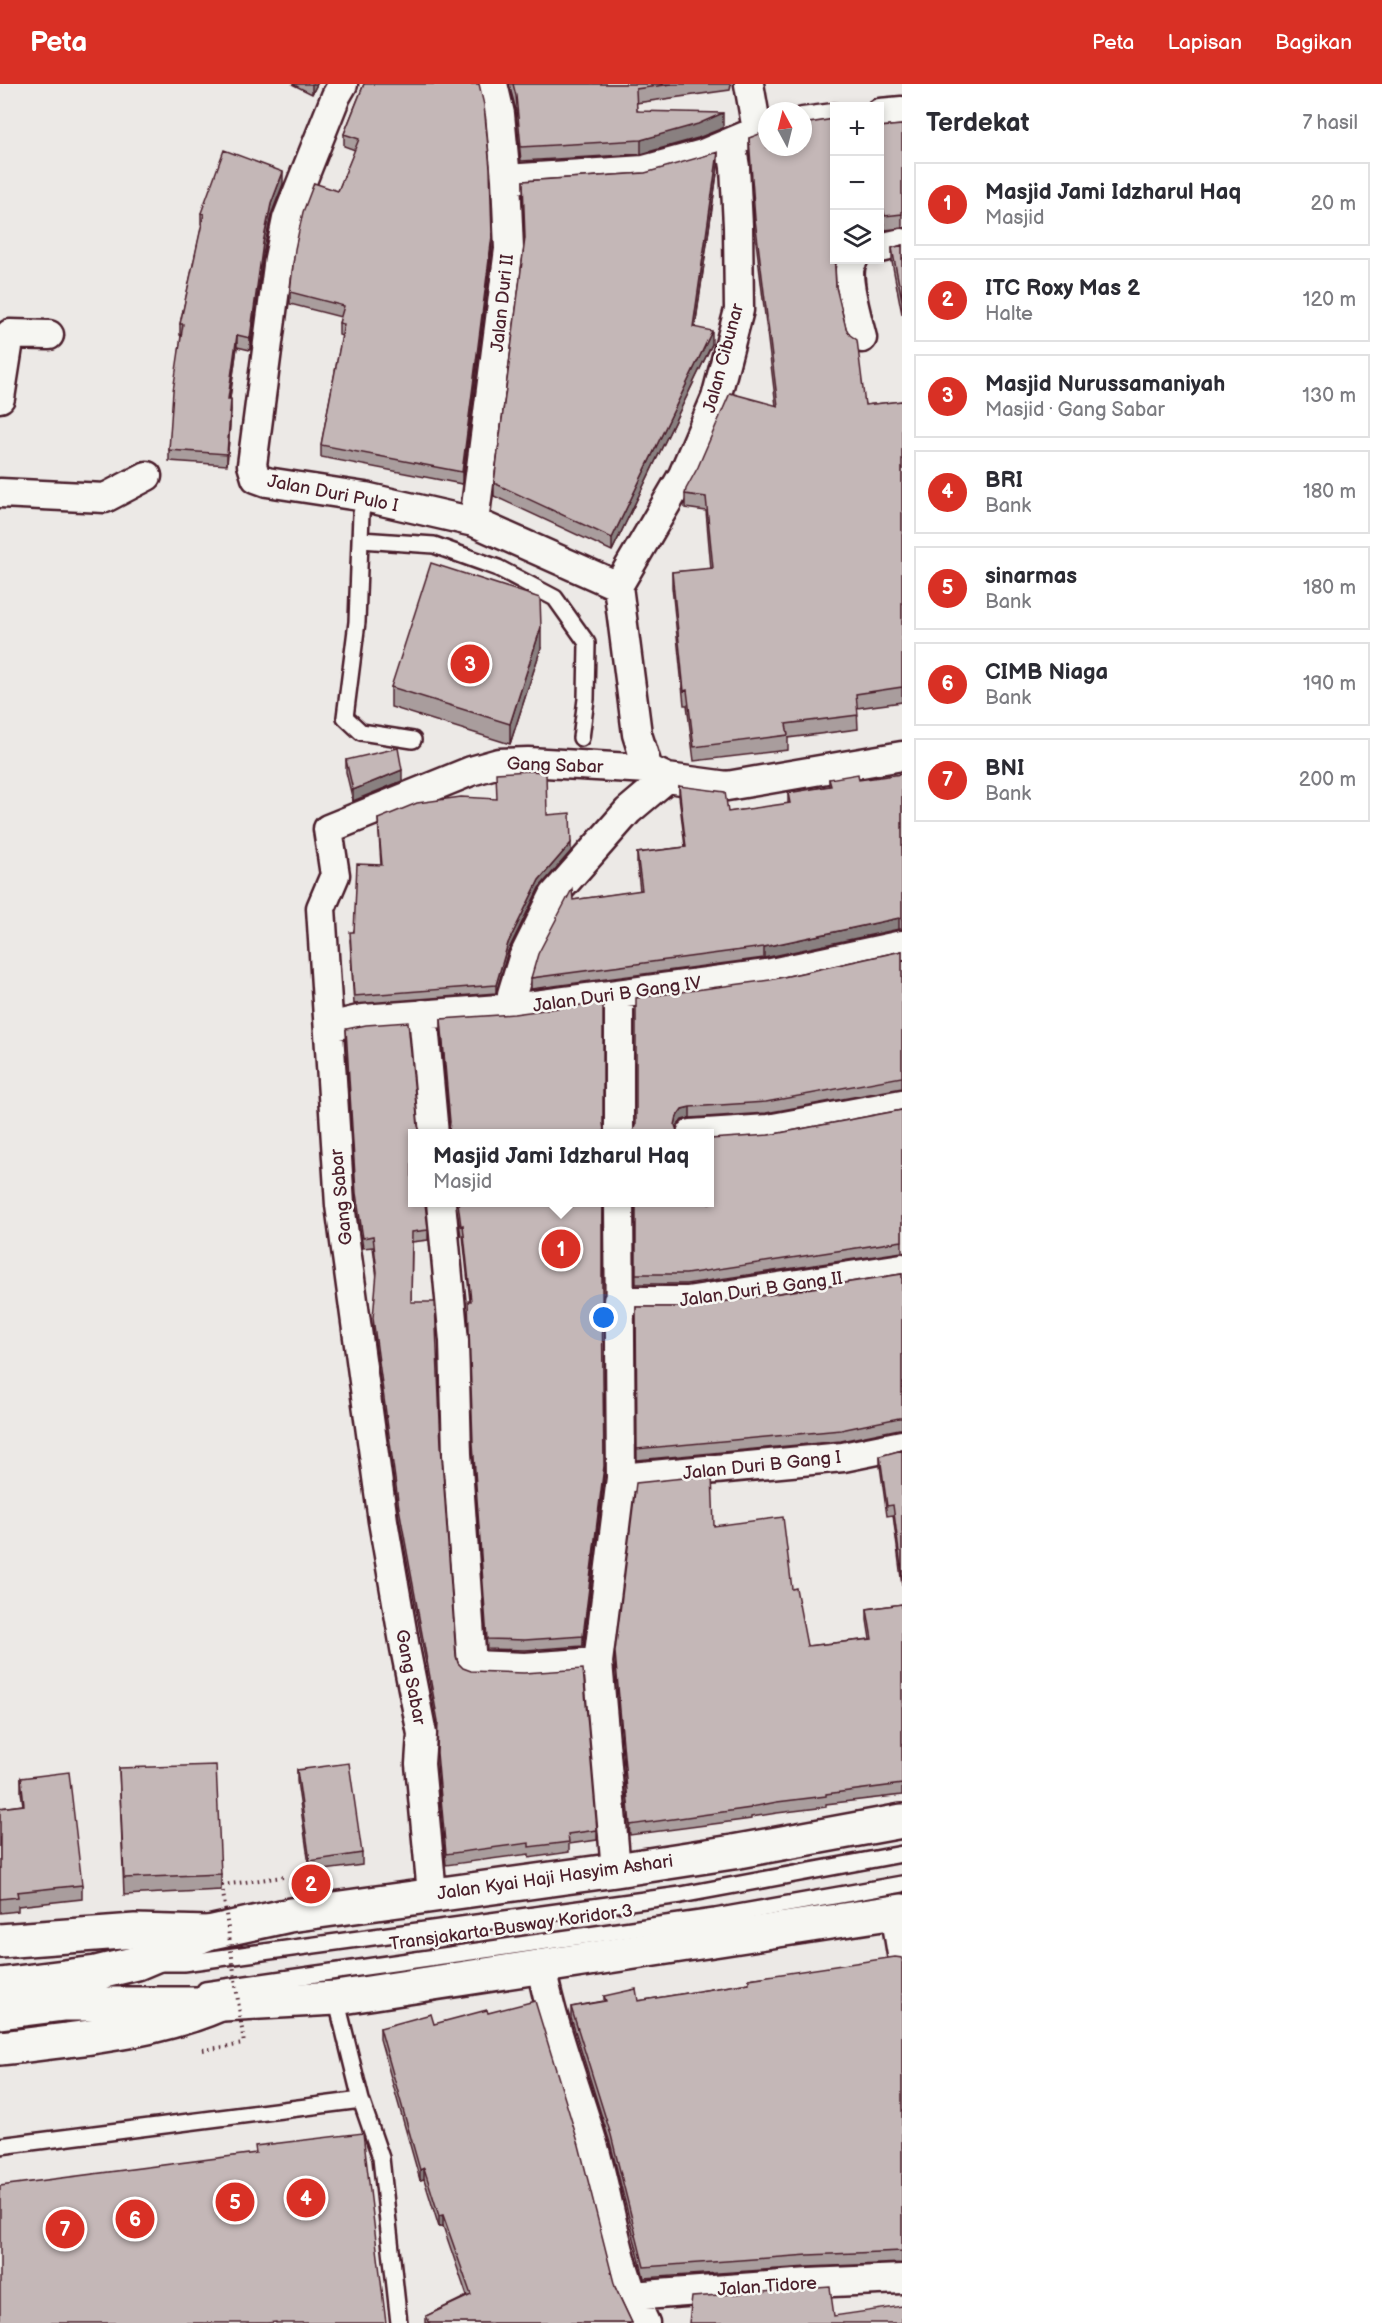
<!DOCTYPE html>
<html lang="id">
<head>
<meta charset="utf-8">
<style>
	body { margin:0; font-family:"Balsamiq Sans",sans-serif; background:#f2f2f3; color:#2b2b33 }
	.controls { position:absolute; right:18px; top:18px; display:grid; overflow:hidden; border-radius:0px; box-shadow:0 3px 9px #0003 }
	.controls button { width:54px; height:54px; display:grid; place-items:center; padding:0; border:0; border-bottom:2px solid #e1e1e2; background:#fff; color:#2b2b33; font:30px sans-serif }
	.compass { position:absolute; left:758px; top:18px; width:54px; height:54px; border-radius:50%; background:#fff; box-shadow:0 3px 9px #0003; rotate:353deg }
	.you { position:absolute; left:604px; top:1234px; width:21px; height:21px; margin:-15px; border:4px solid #fff; border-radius:50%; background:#1a73e8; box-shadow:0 0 0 9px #1a73e833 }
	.badge { display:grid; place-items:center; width:39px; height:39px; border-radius:50%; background:#d93025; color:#fff; font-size:20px; font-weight:700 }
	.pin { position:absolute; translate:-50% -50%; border:3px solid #fff; box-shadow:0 2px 6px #0006 }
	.popup { position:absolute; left:408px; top:1045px; width:306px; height:78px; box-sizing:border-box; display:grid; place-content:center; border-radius:0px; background:#fff; filter:drop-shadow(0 2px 4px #0005); font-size:20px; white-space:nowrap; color:#7c7c81 }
	.popup b { font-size:22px; color:#2b2b33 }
	.popup::after { content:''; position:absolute; left:50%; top:100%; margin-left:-12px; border:12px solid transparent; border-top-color:#fff }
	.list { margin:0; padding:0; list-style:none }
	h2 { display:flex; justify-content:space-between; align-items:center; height:78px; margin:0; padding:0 24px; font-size:26px }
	h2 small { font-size:20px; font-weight:400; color:#7c7c81 }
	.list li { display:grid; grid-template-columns:39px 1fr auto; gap:18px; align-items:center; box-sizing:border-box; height:84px; margin:0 12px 12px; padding:0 12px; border:2px solid #e1e1e2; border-radius:0px }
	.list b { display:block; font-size:22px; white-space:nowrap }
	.list p { margin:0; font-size:20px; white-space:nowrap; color:#7c7c81 }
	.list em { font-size:20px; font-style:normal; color:#7c7c81 }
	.icon { flex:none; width:33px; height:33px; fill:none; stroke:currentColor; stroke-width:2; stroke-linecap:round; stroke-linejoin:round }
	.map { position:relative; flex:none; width:902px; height:2239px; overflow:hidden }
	header { display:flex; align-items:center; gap:36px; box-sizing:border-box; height:84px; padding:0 30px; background:#d93025; color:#fff }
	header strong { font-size:28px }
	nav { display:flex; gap:33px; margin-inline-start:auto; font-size:21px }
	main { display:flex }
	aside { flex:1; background:#fff }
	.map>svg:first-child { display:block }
</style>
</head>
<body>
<header>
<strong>Peta</strong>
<nav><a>Peta</a><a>Lapisan</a><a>Bagikan</a></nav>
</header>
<main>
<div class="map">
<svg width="902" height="2239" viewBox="0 0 902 2239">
	<rect width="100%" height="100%" fill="#ece9e6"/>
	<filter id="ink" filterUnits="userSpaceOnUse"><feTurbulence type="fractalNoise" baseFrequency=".0167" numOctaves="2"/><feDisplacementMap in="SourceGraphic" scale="12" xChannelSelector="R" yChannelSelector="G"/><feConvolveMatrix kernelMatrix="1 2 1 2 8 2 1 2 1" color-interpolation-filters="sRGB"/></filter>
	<g filter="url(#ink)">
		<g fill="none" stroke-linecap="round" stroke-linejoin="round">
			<g stroke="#4a1f2b" stroke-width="20">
				<path id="lane" d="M365 413 361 430 357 538 345 633 361 648 413 656
					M361 456 434 461 498 484 555 514 587 559 586 615 581 654
					M161 1879H183L681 1811 902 1770
					M205 1906 715 1833 902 1800
					M336 1914 361 2016 381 2074 399 2239
					M0 2062 361 2016"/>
			</g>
			<g stroke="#4a1f2b" stroke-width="33">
				<path id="street" d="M343 0 336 12 287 135 279 174 252 381 256 394 267 398 365 413 474 438 618 502 637 650 648 685
					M749 0 757 46
					M880 29 902 27
					M803 38 834 34
					M506 95 644 86 703 70 767 43
					M880 164 902 159
					M853 176C843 189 858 237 862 254
					M0 314 10 250 49 251
					M0 409 105 414 147 392
					M474 438 509 165 506 95 500 30 493 0
					M618 502 683 391 716 314 739 226 738 142 735 83 731 59
					M513 924 512 910 523 874 554 811 628 727 667 694
					M423 930 434 1050
					M329 943 363 935 513 924 767 890 902 861
					M619 1050V910
					M691 1050 768 1045 902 1020
					M441 1118 454 1257 457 1370 472 1581 525 1583 598 1578
					M618 1217H687L902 1184
					M621 1394 843 1373 902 1361
					M616 1786 598 1578 621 1394 619 1118
					M432 1810 420 1680 422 1650 405 1564 383 1437 340 1121 321 824 335 791 328 745 471 687 499 679 528 678 648 685 667 694 727 702 902 672
					M895 1828 902 1870
					M541 1882C553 1945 577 2005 595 2067 611 2124 618 2186 645 2239
					M631 2212 809 2199 902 2195"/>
			</g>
			<g stroke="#4a1f2b" stroke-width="38">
				<path id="secondary" d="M0 1857 135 1847 208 1849
					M0 1964C74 1955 151 1950 220 1920"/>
			</g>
			<g stroke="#4a1f2b" stroke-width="38">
				<path id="primary" d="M0 1901 96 1889 137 1879 208 1849 290 1831 616 1786 733 1768 902 1737
					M0 1928 64 1920H222L336 1914 902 1827"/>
			</g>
			<path stroke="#4a1f2b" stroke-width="4" stroke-dasharray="1.5 4.5" stroke-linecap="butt" d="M222 1801 283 1793V1797
				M203 1966 244 1960"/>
			<use href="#lane" stroke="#f6f6f2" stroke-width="15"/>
			<use href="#street" stroke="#f6f6f2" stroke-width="28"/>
			<use href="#secondary" stroke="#f6f6f2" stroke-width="33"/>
			<use href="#primary" stroke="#f6f6f2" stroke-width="33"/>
			<path stroke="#4a1f2b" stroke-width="4" stroke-dasharray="1.5 4.5" stroke-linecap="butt" d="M222 1801 244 1960"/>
		</g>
		<path fill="#a99d9d" stroke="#4a1f2b" stroke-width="1.5" d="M292 0H317L312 10Z
			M364 0 492 164 462 400 321 373V361L342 252 339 251V239L341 233 290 220V208L338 107 355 66 344 62V50Z
			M509 0H731L730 6 636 19 637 27 723 44 698 54 641 70 521 77 516 26Z
			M805 40 834 176H836L835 179 836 203 865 321 902 317V618L857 624 858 645 788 654V666L694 677 687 621H684L672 503V488L711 485 706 427 685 424V410L776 322 755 149 749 68V54Z
			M902 41V144L885 146 879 118V43Z
			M718 82 695 244 712 260 612 467 494 412V399L525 157 523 97 645 89Z
			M283 100 271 131 263 171 250 266 237 263 230 315 231 326 227 381 169 377V366L181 251H180V240L202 141 201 140V129Z
			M902 161V230L892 178V164Z
			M541 564 510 660 391 623V603Z
			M346 676 402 697 353 717 346 688Z
			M902 690V845H899L764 874 531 905V894L573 816 640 807 637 780V769L685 763 679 712V702L728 728 788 720V709L829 702V695L859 696Z
			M547 731 571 767 539 804 508 867 496 909 354 920 350 856 381 781 378 735Z
			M902 867V1004L766 1029 690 1034 682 1036 677 1042 632 1050 770 896Z
			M441 935 603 1039 604 1047H449L450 1041 441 946Z
			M346 945 412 1050 428 1146V1156L412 1158 411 1218 441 1361 456 1572 458 1579 597 1746V1756L569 1760V1768L529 1774V1770L446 1781 437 1680 438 1645 399 1434 373 1244 377 1194 373 1163 363 1164 356 1119Z
			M902 1026V1168L686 1200H636L635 1119 769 1051Z
			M456 1119H603L602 1211 604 1393 583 1562 525 1566 487 1565 473 1369 468 1228 470 1217 463 1152H461Z
			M902 1190V1345H899L841 1357 637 1376 636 1223H690Z
			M902 1366V1502L893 1431 887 1432 880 1382V1372Z
			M714 1442 792 1505 807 1562 870 1555 867 1536V1525L902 1520V1711L826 1720V1723L777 1729 751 1733V1735L630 1751 615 1578V1568Z
			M119 1684 221 1790V1806L124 1811Z
			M297 1686 362 1769V1781L310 1788 297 1697Z
			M21 1694 82 1801V1815L18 1822V1827L0 1829V1724L23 1721 21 1708Z
			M902 1874V2179L808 2183 644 2194 611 2062 571 1934V1923L604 1917V1912L638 1917 749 1899V1895Z
			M434 1940 615 2203 632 2239H426V2232L467 2212 443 2142 439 2143 424 2095 420 2096 380 1955V1944Z"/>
		<path fill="#898080" stroke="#4a1f2b" stroke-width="1.5" d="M312 0H317L312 10Z
			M723 29V44L698 54 641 70V56Z
			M718 68V82L693 257V243Z
			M283 88V100L271 131 263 171 250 266V254L263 159 271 120Z
			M492 152V164L462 400V388Z
			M712 247V260L612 467V454Z
			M237 251V263L228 326V315Z
			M231 315V326L227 381V370Z
			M541 543V564L510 660V640Z
			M402 686V697L353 717V706Z
			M571 759V767L539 804 508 867 496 909V901L508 859 539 796Z
			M899 834V845L764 874V863Z
			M690 1023V1034L682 1036 677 1042 675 1050V1041L677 1032 682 1025Z
			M604 1382V1393L583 1562V1552Z
			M424 2084V2095L420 2096V2086Z
			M443 2131V2142L439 2143V2132Z"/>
		<path fill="#c4b7b7" stroke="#4a1f2b" stroke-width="1.5" d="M364 0H479L484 21 490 84 492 152 462 388 321 361 344 240 339 239 344 222 290 208 295 165 303 128 314 99 338 107 359 55 344 50Z
			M513 0H672L636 5 637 27 723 29 698 40 641 56 521 63 516 12Z
			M834 35V167L836 203 846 244 850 251 857 256 865 321 902 317V603L856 610 858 631 786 640 788 651 694 663 687 606 684 607 672 488 713 484 706 413 685 410 686 405 698 383 730 309 778 322 755 135 749 54 767 47V63H803V40Z
			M902 41V130L885 132 879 104V43Z
			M224 66 283 88 271 120 263 159 250 254 237 251 228 315H231L227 370 169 366 173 307 183 240H180L204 130 201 129Z
			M718 68 693 243 712 247 612 454 494 399 525 154 523 97 645 89Z
			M902 161V216L892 164Z
			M431 479 540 514 541 543 510 640 391 603Z
			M398 664 402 686 353 706 346 676Z
			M528 687 546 688 547 731 570 729 571 759 539 796 508 859 496 901 354 912 350 848H354L357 780 382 781 378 735 417 719 461 713 497 715 496 689Z
			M858 690 859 696 902 690V835L899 834 764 863 531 894 538 870 572 805 573 816 642 806 637 769 686 763 679 702 725 708 728 728 790 719 788 709 831 702 829 695Z
			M902 867V993L766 1018 690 1023 682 1025 677 1032 675 1041 678 1050H632L636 1039V914L770 896Z
			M603 918V1039L604 1047 607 1050H446L449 1047 450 1038 441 935 514 930Z
			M408 938 418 1042 421 1050H412V1119H425L428 1146 412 1148 411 1218H435L441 1361 456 1572 458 1579 463 1584 471 1587 524 1589 583 1585 597 1746 568 1750 569 1758 529 1763V1759L446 1770 437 1669 438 1637 399 1424 373 1234 377 1188 373 1152 363 1154 356 1109 346 945 366 941Z
			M902 1026V1157L686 1190H636V1119H710V1055L769 1051Z
			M458 1119H602V1207L604 1382 583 1552 525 1556 487 1555 473 1359 468 1217H471L463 1141 461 1142Z
			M902 1190V1334H899L841 1346 637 1365 636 1223H690Z
			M902 1366V1491L893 1421 887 1422 880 1372Z
			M712 1391 714 1442 783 1433 792 1505 796 1504 807 1562 872 1555 867 1525 902 1520V1700L826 1710V1712L777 1718 751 1723V1724L630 1741 615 1568 636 1399Z
			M349 1679 362 1769 310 1777 297 1686Z
			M216 1681 221 1790 124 1794 119 1684Z
			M69 1688 82 1801 17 1808 18 1813 0 1815V1724L24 1721 21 1694Z
			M895 1873 902 1874V2167L808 2171 644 2183 611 2051 571 1923 606 1917 604 1912 636 1905 638 1917 749 1899V1895Z
			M535 1917 579 2061 615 2203 632 2239H430L426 2232 471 2211 443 2131 439 2132 424 2084 420 2086 380 1944 431 1930 434 1940 487 1926 488 1929Z
			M363 2049 386 2239H276V2238L267 2239H0V2102L256 2069 255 2062Z
			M830 2203 834 2232 902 2222V2239H689L692 2213Z"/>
	</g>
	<g text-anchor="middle" stroke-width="5" stroke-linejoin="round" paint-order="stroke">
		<g font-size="18" fill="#4a1f2b" stroke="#f6f6f2">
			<text transform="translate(502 219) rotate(-84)" y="6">Jalan Duri II</text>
			<text transform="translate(723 274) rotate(-75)" y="6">Jalan Cibunar</text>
			<text transform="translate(333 409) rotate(11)" y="6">Jalan Duri Pulo I</text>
			<text transform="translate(555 681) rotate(2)" y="6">Gang Sabar</text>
			<text transform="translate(617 910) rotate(-8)" y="6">Jalan Duri B Gang IV</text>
			<text transform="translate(341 1113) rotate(-96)" y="6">Gang Sabar</text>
			<text transform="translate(761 1205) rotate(-8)" y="6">Jalan Duri B Gang II</text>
			<text transform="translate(762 1381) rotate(-6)" y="6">Jalan Duri B Gang I</text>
			<text transform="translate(411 1593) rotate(79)" y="6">Gang Sabar</text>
			<text transform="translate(555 1793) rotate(-8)" y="6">Jalan Kyai Haji Hasyim Ashari</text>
			<text transform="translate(511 1843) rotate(-8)" y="6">Transjakarta Busway Koridor 3</text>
			<text transform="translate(767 2202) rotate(-4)" y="6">Jalan Tidore</text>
		</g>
	</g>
</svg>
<div class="controls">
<button>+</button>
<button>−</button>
<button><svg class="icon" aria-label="layers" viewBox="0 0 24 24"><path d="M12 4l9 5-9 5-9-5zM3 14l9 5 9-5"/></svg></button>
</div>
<svg class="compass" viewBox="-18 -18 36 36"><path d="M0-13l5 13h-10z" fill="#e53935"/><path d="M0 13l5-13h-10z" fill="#7c7c81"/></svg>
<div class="you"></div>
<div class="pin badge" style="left:561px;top:1165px">1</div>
<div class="popup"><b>Masjid Jami Idzharul Haq</b>Masjid</div>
<div class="pin badge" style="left:311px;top:1800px">2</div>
<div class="pin badge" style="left:470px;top:580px">3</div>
<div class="pin badge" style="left:306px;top:2114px">4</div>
<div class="pin badge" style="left:235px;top:2118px">5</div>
<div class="pin badge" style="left:135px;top:2135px">6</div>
<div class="pin badge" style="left:65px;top:2145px">7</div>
</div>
<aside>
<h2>Terdekat<small>7 hasil</small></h2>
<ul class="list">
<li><span class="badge">1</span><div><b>Masjid Jami Idzharul Haq</b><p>Masjid</p></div><em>20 m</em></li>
<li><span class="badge">2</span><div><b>ITC Roxy Mas 2</b><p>Halte</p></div><em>120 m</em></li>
<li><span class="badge">3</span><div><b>Masjid Nurussamaniyah</b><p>Masjid · Gang Sabar</p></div><em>130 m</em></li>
<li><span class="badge">4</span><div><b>BRI</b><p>Bank</p></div><em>180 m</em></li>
<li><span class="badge">5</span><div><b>sinarmas</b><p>Bank</p></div><em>180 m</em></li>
<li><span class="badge">6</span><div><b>CIMB Niaga</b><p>Bank</p></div><em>190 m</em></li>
<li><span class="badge">7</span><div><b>BNI</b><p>Bank</p></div><em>200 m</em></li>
</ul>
</aside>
</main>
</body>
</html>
